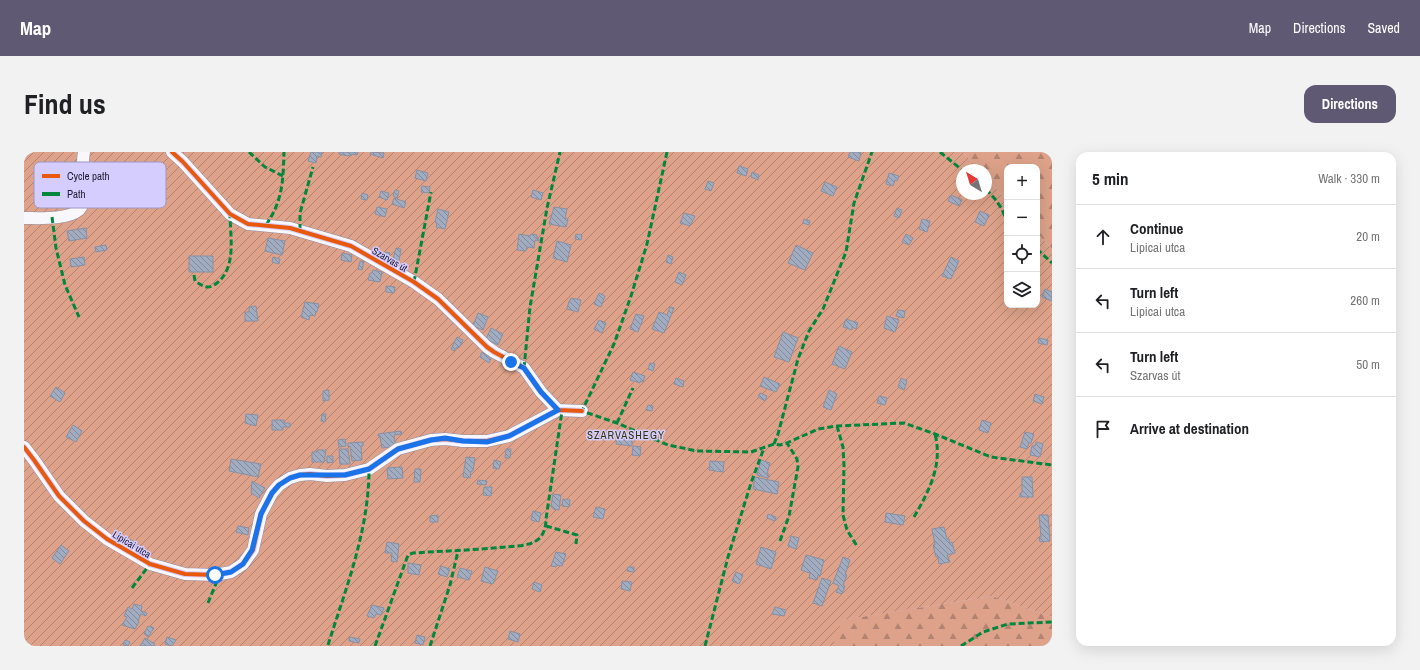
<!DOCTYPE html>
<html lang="en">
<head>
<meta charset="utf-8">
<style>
	body { margin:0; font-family:"Archivo Narrow",sans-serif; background:#f2f2f2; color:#202124 }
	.controls { position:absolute; right:12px; top:12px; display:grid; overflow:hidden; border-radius:8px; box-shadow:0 4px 16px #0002 }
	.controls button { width:36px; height:36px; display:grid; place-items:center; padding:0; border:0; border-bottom:1px solid #e0e0e0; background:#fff; color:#202124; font:20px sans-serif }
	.compass { position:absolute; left:932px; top:12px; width:36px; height:36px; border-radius:50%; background:#fff; box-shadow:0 4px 16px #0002; rotate:322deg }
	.stop { position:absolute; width:12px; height:12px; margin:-9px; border:3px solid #1a73e8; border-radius:50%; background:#fff }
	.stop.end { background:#1a73e8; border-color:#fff; box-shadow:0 1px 4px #0008 }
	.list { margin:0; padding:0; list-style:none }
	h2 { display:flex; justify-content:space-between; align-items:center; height:52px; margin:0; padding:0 16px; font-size:17px }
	h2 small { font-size:13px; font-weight:400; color:#757577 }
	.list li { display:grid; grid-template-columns:26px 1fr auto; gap:12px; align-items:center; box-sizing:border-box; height:64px; padding:0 16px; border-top:1px solid #e0e0e0 }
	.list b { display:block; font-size:15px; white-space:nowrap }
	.list p { margin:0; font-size:13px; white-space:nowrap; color:#757577 }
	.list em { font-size:13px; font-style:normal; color:#757577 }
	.icon { flex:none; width:22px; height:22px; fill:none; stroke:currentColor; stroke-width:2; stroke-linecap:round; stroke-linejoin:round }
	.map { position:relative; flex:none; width:1028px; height:494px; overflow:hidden; border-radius:12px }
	header { display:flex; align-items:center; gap:24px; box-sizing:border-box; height:56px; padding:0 20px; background:#5f5973; color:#fff }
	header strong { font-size:19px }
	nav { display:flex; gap:22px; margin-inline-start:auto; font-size:14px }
	.intro { display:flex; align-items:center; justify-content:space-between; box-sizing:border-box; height:96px; padding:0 24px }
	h1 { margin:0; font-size:28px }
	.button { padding:10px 18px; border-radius:12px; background:#5f5973; color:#fff; font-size:14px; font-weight:700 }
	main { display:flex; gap:24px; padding:0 24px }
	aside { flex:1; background:#fff; border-radius:12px; box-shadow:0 4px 16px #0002 }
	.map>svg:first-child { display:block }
</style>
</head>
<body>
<header>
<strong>Map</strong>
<nav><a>Map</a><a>Directions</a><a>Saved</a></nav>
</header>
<div class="intro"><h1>Find us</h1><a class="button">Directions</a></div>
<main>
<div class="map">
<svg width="1028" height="494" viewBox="0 0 1028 494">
	<defs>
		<pattern id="forest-firs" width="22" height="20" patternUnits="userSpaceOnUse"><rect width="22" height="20" fill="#dda289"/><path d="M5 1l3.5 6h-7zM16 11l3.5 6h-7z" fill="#b38371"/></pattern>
		<pattern id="garden-furrows" width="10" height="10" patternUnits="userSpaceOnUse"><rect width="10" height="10" fill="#dda289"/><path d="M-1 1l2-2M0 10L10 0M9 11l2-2" fill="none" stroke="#b38371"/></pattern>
		<pattern id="building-back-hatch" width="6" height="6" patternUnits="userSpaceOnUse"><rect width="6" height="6" fill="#a2acc1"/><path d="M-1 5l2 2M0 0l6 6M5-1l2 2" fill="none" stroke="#848b9d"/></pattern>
	</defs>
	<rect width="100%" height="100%" fill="#d1cbec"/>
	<path fill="url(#forest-firs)" d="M939 0H1028V97L1013 81V15H983V49L962 25V18H956Z
		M968 444 1028 465V484L1023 494H809L817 468Z"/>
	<path fill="url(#garden-furrows)" d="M0 0H939L956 18H938V42H962V25L983 49V153H1013V81L1028 97V465L968 444 818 468 809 494H0Z"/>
	<path fill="url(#building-back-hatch)" stroke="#8690a5" d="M287 0H298L297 5 293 4 292 11 284 9Z
		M315 0H334L333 3 328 2 327 4 325 3 324 4 315 2Z
		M347 0 360 1 359 6 346 2Z
		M826 0H837L835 9 824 5Z
		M715 14 724 17 722 24 713 21Z
		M393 18 404 21 402 29 391 26Z
		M728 20 735 23 734 28 727 25Z
		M865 21 875 24 873 29 871 28 869 34 862 32Z
		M684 29 690 31 687 39 681 37Z
		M801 30 813 35 809 44 797 39Z
		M398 34 406 35 405 41 397 40Z
		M371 38 375 39 373 46 369 44Z
		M509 38 519 41 517 48 507 45Z
		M357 39 365 41 363 48 355 45Z
		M338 41 344 43 343 48 337 47Z
		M927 43 938 48 935 54 924 49Z
		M370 46 382 50 380 56 368 52Z
		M353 55 363 57 361 65 351 62Z
		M530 55 543 57 541 66 544 67 542 75 525 72Z
		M873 56 878 58 875 66 870 64Z
		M414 57 425 60 421 77 412 75 413 71 411 70Z
		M956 59 965 63 960 74 951 70Z
		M660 61 671 64 666 74 656 71Z
		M780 67 786 69 785 73 779 71Z
		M898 67 906 69 903 80 895 77Z
		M62 76 63 86 45 89 43 79Z
		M495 82 506 84 507 82 513 83V86L515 87V89L511 88 510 96 503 95 502 99 493 98Z
		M552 82 558 83 557 88 551 87Z
		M882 82 889 86 885 93 878 90Z
		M244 86 261 89 258 103 241 99Z
		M533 89 547 93 543 110 529 106Z
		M82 93 83 98 72 100 71 95Z
		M772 93 789 101 781 118 764 111Z
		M372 96 377 97 375 109 369 107Z
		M361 100 366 101 365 108 360 107Z
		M318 101 328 103 327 110 317 108Z
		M644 103 649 105 647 112 642 110Z
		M165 104H189V120H165Z
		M60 105 61 113 47 115 46 107Z
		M249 105 256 107 255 112 248 110Z
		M927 105 935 109 927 127 918 124Z
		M336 109H340L338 118 334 117Z
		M349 118 358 120 356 130 344 128 346 121H348Z
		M655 120 662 123 658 133 651 130Z
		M362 134 371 135 370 141 362 140Z
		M1021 137 1028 140V149L1018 145Z
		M575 141 581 144 577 155 570 152Z
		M547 146 557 148 554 160 543 157 545 149H546Z
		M281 150 295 152 293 160H292L291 164 286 163 285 168 277 165Z
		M232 154 234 169H221V160H225V155Z
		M646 155 650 156 640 181 628 177 635 160 643 163Z
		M874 158 881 159 880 166 872 164Z
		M454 161 464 165 459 178 449 174Z
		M612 162 620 164 614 180 606 177Z
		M863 164 875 168 871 180 860 176Z
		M822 167 834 171 832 177 828 175V178L819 175Z
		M575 168 582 171 578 181 570 177Z
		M467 176 479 182 474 193 462 187Z
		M759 180 774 186 765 210 750 205Z
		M433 185 439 188 435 196 433 195 430 199 427 197Z
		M1015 186 1024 188 1023 193 1014 191Z
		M815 194 828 200 821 217 808 212Z
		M458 200 467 206 465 211 456 205Z
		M626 211 631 212 629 219 624 217Z
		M609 220 621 224 619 230 616 229V231L606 228Z
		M740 225 756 232 752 240 736 234Z
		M652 226 660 229 659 235 650 232Z
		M877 226 883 229 880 238 874 235Z
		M32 235 41 241 36 250 26 244Z
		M305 238V248L299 249V239Z
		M805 238 813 242 807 258 799 255Z
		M736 241 743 244 741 249 734 245Z
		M1011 242 1020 245 1018 252 1009 249Z
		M855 244 863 246 861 253 853 251Z
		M624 253 629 254 628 259 622 258Z
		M222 262 234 263 232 274 221 271Z
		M298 262H302L301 270 297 269Z
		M248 268H260V271H266V275H259V278H248Z
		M958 268 967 271 964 281 955 278Z
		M49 273 58 279 52 290 42 285Z
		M377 279 378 282 370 283 371 290 374 294 358 296 356 285H355L354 282Z
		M1001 280 1010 282 1007 291H1005L1003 297 996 295Z
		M593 284 608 285V294L592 292Z
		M321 287 322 294 315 295 314 288Z
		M339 290V294H337L338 308 328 309 326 294 324 295V291Z
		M1012 290 1019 292 1016 305 1006 303 1008 294H1011Z
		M609 294 617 295 616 304 608 303Z
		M315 297H324L326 312H316Z
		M482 297H487L486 306H481Z
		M293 298H302L300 310H288V300H293Z
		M303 304H309V310L303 311Z
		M442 305 451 306 449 319H447L446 326 439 325Z
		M207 307 237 312 234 325 205 319Z
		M470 308 477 310 475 317 469 316Z
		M737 308 746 311 743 322H745L744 326 733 323Z
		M686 309 700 310 699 320 685 318Z
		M378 315 379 326 364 327 363 316Z
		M391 317H397L396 330H390Z
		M731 325 755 330 753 342 729 337Z
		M998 325H1008L1009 345H996V341H998Z
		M454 328 463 329 462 333 453 332Z
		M228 329 241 336 235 346 227 341Z
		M460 335H468L467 344 459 343Z
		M529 342 537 343 535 358 529 357V355H527Z
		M539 347 546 348 545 355 538 354Z
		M572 355 581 357 579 367 569 365Z
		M509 359 517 361 515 370 507 368Z
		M862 361 881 364 879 373 861 370Z
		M744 362 752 365 751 369 743 366Z
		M414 363V370H406V364Z
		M1015 363H1024L1026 389 1016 390 1015 385H1017Z
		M214 374 225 376 224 383 212 380Z
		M920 375 923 387H925L926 391 928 390 931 401 923 403 926 410 915 412 914 405H912L909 393H911L908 377Z
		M767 384 775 386 772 397 764 394Z
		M106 387 116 394 113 399 103 393Z
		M363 390 375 392 373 410 367 409 368 401H361Z
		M37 393 45 399 36 412 28 406Z
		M737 395 752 400 747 417 732 412Z
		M532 400 542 402 538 414 532 413V415L527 414Z
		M782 403 800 408 796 424 794 423 793 428 785 426 786 421 777 418Z
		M819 405 826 408 821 423H823L819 433 821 434 818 442 812 440 815 434 809 431Z
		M384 411 397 413 395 423 384 421Z
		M417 414 426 417 423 425 414 422Z
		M461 415 474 419 469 432 457 429Z
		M604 415H610V420L603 419Z
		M436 416 448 419 445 428 433 425Z
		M712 420 719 423 715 432 708 429Z
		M798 426 807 429 798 454 789 451Z
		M598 429 608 430 606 439 597 437Z
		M510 430 518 433 516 440 508 437Z
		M110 452 118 454 117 459 123 461 122 464 117 462 114 469 115 470 111 477 98 473 103 465 100 464 104 455 108 457Z
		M348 453 360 456 357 463 352 462 350 466 343 464Z
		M751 455 762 458 760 464 748 462Z
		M124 474 125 475 126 474 130 476 124 485 120 482Z
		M486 479 496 482 494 490 484 487Z
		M393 483 401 485 399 493 391 491Z
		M143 485 152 488 148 494 141 492Z
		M325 485 336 487 335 491 325 489Z
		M121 486 131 492 130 494H116Z
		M101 488 106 490 104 494 99 493Z"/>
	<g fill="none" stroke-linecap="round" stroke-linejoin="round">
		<g stroke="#918ca4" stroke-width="13">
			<path id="minor" d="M148 0 159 10 206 62 224 72 266 76 327 94 390 130 414 147 463 195 470 200 500 216 517 240 534 258 558 259
				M0 66C15 66 43 68 55 58 59 54 60 46 60 41 61 27 57 14 60 0
				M0 295 10 308 35 344 60 369 83 387 126 412 161 422 191 423 207 420 219 412 229 398 237 362 248 341 255 333 266 326 276 323 286 322 303 324 321 323 345 317 374 297 407 288 421 287 439 289H463L485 284 534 258"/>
		</g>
		<use href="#minor" stroke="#f8f7fc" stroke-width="12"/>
		<path stroke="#00873e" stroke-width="3" stroke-dasharray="6 3" stroke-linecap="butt" d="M225 0 241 15 259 24
			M643 0 623 92 607 144 590 192 558 259 593 271 644 293 673 299 727 300 750 292 756 293 763 291 794 277 813 274 880 271 911 282 967 305 1028 313
			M916 0 938 18
			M962 37 971 47 978 57 983 70
			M28 65 32 96 41 133 55 165
			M242 73C259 48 259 29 260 0
			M276 78V61L289 15
			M1013 97 1028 111
			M170 123 171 129C180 135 184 138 193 131 213 115 206 84 206 62
			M390 130 407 40
			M500 216 506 155 523 56 536 0
			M593 271 609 236
			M813 274 819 295 820 313 819 363 823 378 833 394
			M750 292 754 282 774 207 785 179 799 157 822 100 830 51 848 0
			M890 365C905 339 919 313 911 282
			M522 374 553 383 552 392
			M756 389 765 364 774 315 773 307 763 291
			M108 436 126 412
			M184 451 193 429 191 423
			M304 493C322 436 345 378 345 317
			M351 494 384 403 389 401C420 399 451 398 482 395 491 394 502 394 510 390 519 386 522 376 522 367L538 259
			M406 494 426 433 434 399
			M681 494 704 405 727 331 740 296
			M937 494 959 480 984 472 1028 470"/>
		<g stroke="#d5cdfd" stroke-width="6">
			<path id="cycleway" d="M148 0 159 10 206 62 224 72 266 76 327 94 390 130 414 147 463 195 470 200 500 216 517 240 534 258 558 259
				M0 295 10 308 35 344 60 369 83 387 126 412 161 422 191 423 207 420 219 412 229 398 237 362 248 341 255 333 266 326 276 323 286 322 303 324 321 323 345 317 374 297 407 288 421 287 439 289H463L485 284 534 258"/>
		</g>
		<use href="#cycleway" stroke="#e8590c" stroke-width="4"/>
	</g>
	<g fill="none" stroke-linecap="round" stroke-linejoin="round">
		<path stroke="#1a73e8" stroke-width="5" d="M191 423 207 420 219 412 228 398 237 362 248 341 255 333 266 326 276 323H321L345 317 374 297 407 288 421 286 439 289 463 290 485 284 534 258 517 240 500 216 487 210"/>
	</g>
	<g text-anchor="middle" stroke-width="3" stroke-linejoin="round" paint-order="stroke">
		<g font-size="10" fill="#211c32" stroke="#d5cdfd">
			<text transform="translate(366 107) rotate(30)" y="4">Szarvas út</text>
			<text transform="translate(108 392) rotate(31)" y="4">Lipicai utca</text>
		</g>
		<g font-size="11" letter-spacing="1" fill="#31340a" stroke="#d5cdfd">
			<text x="602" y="287">SZARVASHEGY</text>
		</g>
	</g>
	<rect x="10" y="10" width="132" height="46" rx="6" fill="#d5cdfd" stroke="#9f98c0" stroke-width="1"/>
	<rect x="18" y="22" width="18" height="4" fill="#e8590c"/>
	<rect x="18" y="40" width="18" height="4" fill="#00873e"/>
	<g font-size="11" fill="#211c32">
		<text x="43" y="28">Cycle path</text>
		<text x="43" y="46">Path</text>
	</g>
</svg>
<div class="controls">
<button>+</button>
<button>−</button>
<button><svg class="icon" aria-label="locate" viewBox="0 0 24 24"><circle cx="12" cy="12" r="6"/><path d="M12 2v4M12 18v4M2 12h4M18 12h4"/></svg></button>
<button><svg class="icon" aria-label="layers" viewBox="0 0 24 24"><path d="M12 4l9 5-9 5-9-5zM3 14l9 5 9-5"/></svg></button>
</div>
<svg class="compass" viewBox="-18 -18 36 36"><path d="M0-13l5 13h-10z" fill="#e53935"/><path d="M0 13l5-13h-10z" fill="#757577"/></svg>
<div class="stop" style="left:191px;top:423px"></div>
<div class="stop end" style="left:487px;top:210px"></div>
</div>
<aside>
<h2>5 min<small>Walk · 330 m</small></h2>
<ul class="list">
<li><svg class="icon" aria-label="ahead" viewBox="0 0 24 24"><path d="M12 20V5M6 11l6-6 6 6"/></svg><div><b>Continue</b><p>Lipicai utca</p></div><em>20 m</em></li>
<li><svg class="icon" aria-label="left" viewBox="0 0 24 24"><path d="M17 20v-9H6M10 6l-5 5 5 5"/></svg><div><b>Turn left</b><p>Lipicai utca</p></div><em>260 m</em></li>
<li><svg class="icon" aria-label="left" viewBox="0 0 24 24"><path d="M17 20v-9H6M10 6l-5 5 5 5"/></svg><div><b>Turn left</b><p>Szarvas út</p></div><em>50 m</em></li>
<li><svg class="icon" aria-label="arrive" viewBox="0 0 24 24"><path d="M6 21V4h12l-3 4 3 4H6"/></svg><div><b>Arrive at destination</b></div></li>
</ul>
</aside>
</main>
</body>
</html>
